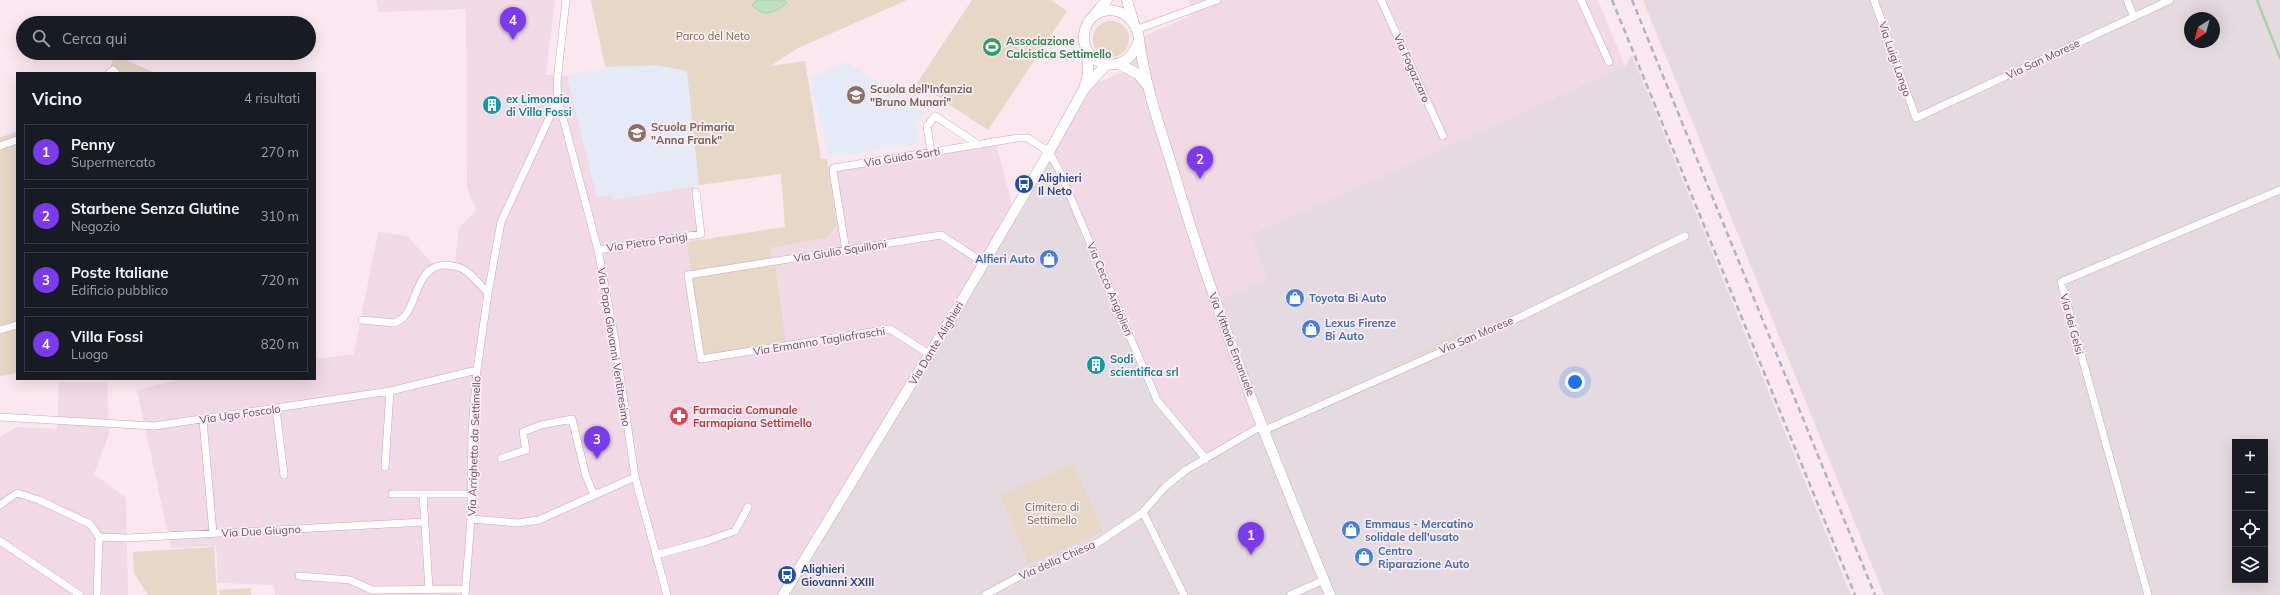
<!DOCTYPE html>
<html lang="it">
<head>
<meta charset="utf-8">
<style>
	body { margin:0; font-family:Mulish,sans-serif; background:#20242c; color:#f1f3f6 }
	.controls { position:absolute; right:12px; bottom:12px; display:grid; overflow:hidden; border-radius:0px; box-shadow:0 4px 16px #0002 }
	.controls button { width:36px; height:36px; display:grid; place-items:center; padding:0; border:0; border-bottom:1px solid #363941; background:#171b24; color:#f1f3f6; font:20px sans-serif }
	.compass { position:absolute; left:2184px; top:12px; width:36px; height:36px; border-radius:50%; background:#171b24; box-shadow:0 4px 16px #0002; rotate:216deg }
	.you { position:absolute; left:1575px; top:382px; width:14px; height:14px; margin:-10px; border:3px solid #fff; border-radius:50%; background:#1a73e8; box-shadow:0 0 0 6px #1a73e833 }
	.badge { display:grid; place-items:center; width:26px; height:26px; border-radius:50%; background:#7c3aed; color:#fff; font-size:13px; font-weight:700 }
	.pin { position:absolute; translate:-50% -33px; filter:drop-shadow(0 1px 2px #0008) }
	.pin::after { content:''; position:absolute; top:21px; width:14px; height:12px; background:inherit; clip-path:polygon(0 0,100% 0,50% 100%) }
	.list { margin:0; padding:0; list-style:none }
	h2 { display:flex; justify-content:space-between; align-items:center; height:52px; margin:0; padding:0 16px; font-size:17px }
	h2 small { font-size:13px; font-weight:400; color:#9ea1a6 }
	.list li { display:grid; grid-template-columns:26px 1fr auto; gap:12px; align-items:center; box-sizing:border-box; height:56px; margin:0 8px 8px; padding:0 8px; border:1px solid #363941; border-radius:0px }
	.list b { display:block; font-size:15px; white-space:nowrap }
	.list p { margin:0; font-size:13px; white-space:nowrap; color:#9ea1a6 }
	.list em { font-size:13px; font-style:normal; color:#9ea1a6 }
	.icon { flex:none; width:22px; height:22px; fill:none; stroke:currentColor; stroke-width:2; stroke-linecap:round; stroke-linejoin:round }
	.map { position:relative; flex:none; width:2280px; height:595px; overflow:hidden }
	.search { position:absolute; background:#171b24; box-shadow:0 4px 16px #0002; left:16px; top:16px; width:300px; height:44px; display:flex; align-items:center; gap:10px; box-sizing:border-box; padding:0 14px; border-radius:22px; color:#9ea1a6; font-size:15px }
	.panel { position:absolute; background:#171b24; box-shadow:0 4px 16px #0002; left:16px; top:72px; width:300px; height:308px; border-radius:0px }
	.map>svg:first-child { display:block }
</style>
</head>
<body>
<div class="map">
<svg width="2280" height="595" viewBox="0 0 2280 595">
	<rect width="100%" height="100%" fill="#fae7ef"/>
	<path fill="#f2d9e6" d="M376 0H555L546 75 569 76 605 67 699 185 694 186 701 239 687 242 772 259 770 248 827 238 837 225 828 166 995 140 1014 212 783 595H275L274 585 218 583 216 546 171 548 137 390 181 379H315V359L354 354 378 232 407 236 432 263 455 261 459 228 476 210 467 188 466 9 378 12Z
		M1188 0H1598L1625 66 1250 235 1267 278 1263 425 1206 459 1157 400 1049 152 1084 89 1124 71 1145 36 1194 14Z
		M59 382H107L109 434 94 474 126 498 128 595H0V437L17 427 57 429Z"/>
	<path fill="#e6dae1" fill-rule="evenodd" d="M1643 0H2280V595H1884ZM2190 18H2214V42H2190ZM2235 442H2265V580H2235Z
		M1632 55 1851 595H784L1049 152 1157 400 1206 459 1263 425 1215 303 1267 278 1250 235 1625 66Z"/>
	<path fill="#e4ebf6" d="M846 61 925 113 916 123 920 143 829 158 810 78Z
		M655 65 687 70 699 185 612 200 611 195 597 198 568 81 569 76 605 67Z"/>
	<path fill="#e6d7c7" d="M591 0H907L798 48 770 66 805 61 821 159H827L837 225 827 238 770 248 772 259 691 271 687 242 785 227 781 174 699 185 687 71 655 65 605 67Z
		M972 0H1051L1067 11 988 130 917 83Z
		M1093 39a18 18 0 1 1 36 0a18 18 0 1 1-36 0Z
		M115 55 155 73H108Z
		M17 131V373L0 376V138Z
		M775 265 786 343 707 355 704 353 692 280 694 278Z
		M1455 332 1459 335 1457 338 1394 366H1390L1392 361 1396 363 1453 337Z
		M1074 464 1103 532 1029 564 1000 495Z
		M214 547 217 595H148L134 573 133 552Z
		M251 588V595H220L219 590Z"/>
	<path fill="#bee1c1" stroke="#a5d2a9" d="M757 0H784L787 3C774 13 764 18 752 5Z"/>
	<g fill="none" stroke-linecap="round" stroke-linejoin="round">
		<path stroke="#a5d2a9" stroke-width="2.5" d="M2257 0 2280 58"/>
		<g stroke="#c5a9bb" stroke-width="8">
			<path id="minor" d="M566 0 557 82 558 99 598 250 615 340 635 477 667 595
				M1381 0 1443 136
				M1581 0 1609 62
				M1874 0 1916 118 2170 0
				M2127 0 2134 17
				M1138 29 1217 0
				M109 73 113 70 116 73
				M0 146 17 140
				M931 152 927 126 935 116 979 145
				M598 250 701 234 696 192
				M846 251 833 171 834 168 1018 138H1028L1049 152 1059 170 1157 400 1206 459
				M362 320 394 323C420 316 411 265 446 265 452 266 458 266 463 269 473 275 480 285 488 293
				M0 330 17 325
				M929 354 890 329 701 359 688 275 941 235 984 263
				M276 409 284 475
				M0 417 154 426 390 391 477 370
				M203 420 213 533
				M1265 430 1522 316 1685 236
				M501 458 526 450 523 432 541 425 572 419 586 476 594 495
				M385 467 390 391
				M392 494H472
				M423 494 429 589
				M0 505 17 493 39 500 90 524 99 537 129 538 424 522
				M1143 512 1184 595
				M471 519 518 523 539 520 635 477
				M0 541 80 595
				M656 555 707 541 735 531 748 507
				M299 576 350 580 372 590 465 589
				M97 595 99 537
				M465 595 471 519 472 430 477 370 488 293 501 222 558 99
				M985 595 1022 575 1054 564 1099 542 1142 513 1166 486 1186 470 1263 425
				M1290 595 1324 580
				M2148 595 2061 282 2280 190"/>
		</g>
		<g stroke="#c6a5ba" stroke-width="11">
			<path id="secondary" d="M1127 0 1133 20
				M1095 14 1107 0
				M1139 39C1129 81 1076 66 1085 30 1093 0 1135 5 1139 39 1145 87 1162 133 1176 179 1218 321 1274 458 1330 595
				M1119 64 1138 74 1146 84
				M1085 85 1088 74V51
				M783 595 961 302 1049 152 1084 89 1106 65"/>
		</g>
		<use href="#minor" stroke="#fff" stroke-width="7"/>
		<use href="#secondary" stroke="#fff" stroke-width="10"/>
		<path stroke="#a7b5c2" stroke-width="2.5" stroke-dasharray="6 4" stroke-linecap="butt" d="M1612 0 1855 595
			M1632 0 1875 595"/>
	</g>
	<defs>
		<g id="stadium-disc" transform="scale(1)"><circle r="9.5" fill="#2e9e5b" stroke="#fdedf4"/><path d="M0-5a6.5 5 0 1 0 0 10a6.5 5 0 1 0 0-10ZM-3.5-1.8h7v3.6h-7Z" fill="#fff"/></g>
		<g id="school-disc" transform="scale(1)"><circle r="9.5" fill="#8d6e63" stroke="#fdedf4"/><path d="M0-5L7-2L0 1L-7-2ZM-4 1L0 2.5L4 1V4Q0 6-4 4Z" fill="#fff"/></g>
		<g id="building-disc" transform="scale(1)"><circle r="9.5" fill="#0f9aa8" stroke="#fdedf4"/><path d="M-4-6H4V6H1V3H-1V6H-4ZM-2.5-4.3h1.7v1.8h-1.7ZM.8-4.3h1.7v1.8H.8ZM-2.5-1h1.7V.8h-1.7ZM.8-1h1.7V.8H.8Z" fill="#fff"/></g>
		<g id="bus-disc" transform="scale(1)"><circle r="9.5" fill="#1a4fb4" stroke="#fdedf4"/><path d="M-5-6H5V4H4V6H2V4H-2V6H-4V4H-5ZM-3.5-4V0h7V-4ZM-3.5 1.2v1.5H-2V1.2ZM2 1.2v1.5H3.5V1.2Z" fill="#fff"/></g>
		<g id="shop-disc" transform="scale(1)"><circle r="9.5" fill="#3f7fe0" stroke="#fdedf4"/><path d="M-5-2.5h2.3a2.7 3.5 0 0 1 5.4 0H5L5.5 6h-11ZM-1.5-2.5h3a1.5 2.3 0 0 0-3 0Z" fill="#fff"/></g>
		<g id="pharmacy-disc" transform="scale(1)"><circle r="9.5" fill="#e0444e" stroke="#fdedf4"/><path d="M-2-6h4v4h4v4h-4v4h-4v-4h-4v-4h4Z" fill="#fff"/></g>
	</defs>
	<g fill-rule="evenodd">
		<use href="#stadium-disc" x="992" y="47"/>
		<use href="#school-disc" x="856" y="95"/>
		<use href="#building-disc" x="492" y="105"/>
		<use href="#school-disc" x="637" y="133"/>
		<use href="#bus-disc" x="1024" y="184"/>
		<use href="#shop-disc" x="1049" y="259"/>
		<use href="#shop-disc" x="1295" y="298"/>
		<use href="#shop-disc" x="1311" y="329"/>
		<use href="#building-disc" x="1096" y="365"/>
		<use href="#pharmacy-disc" x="679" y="416"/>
		<use href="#shop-disc" x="1351" y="530"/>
		<use href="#shop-disc" x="1364" y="557"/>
		<use href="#bus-disc" x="787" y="575"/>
	</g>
	<g text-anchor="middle" stroke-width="3.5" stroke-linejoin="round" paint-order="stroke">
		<g font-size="11" fill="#7a694b" stroke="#fdedf4">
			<text x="713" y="40">Parco del Neto</text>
			<text x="1052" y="511">Cimitero di<tspan x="1052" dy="13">Settimello</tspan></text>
		</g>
		<g font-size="11" font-weight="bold" fill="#27864d" stroke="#fdedf4" text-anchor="start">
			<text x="1006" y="45">Associazione<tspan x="1006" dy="13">Calcistica Settimello</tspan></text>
		</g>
		<g font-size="11" fill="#704e66" stroke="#fdedf4">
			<text transform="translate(1895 59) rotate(71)" y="4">Via Luigi Longo</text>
			<text transform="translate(2043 59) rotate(-25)" y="4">Via San Morese</text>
			<text transform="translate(1412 68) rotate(66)" y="4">Via Fogazzaro</text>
			<text transform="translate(902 157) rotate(-9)" y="4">Via Guido Sarti</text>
			<text transform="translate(647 242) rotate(-8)" y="4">Via Pietro Parigi</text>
			<text transform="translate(840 251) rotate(-9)" y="4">Via Giulio Squilloni</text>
			<text transform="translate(1110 289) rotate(67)" y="4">Via Cecco Angiolieri</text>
			<text transform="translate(2072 324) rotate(75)" y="4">Via dei Gelsi</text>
			<text transform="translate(1476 335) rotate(-23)" y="4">Via San Morese</text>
			<text transform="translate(819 341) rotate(-9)" y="4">Via Ermanno Tagliafraschi</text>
			<text transform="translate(936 343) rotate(-59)" y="4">Via Dante Alighieri</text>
			<text transform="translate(1232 344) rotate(69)" y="4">Via Vittorio Emanuele</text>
			<text transform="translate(614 347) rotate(81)" y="4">Via Papa Giovanni Ventitresimo</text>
			<text transform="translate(240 414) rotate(-8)" y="4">Via Ugo Foscolo</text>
			<text transform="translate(474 446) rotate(-88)" y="4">Via Arrighetto da Settimello</text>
			<text transform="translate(261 531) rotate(-3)" y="4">Via Due Giugno</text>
			<text transform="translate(1057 560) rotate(-24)" y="4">Via della Chiesa</text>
		</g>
		<g font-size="11" font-weight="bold" fill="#785e54" stroke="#fdedf4" text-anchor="start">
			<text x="870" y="93">Scuola dell'Infanzia<tspan x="870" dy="13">"Bruno Munari"</tspan></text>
			<text x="651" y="131">Scuola Primaria<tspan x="651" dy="13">"Anna Frank"</tspan></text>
		</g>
		<g font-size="11" font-weight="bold" fill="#0d838f" stroke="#fdedf4" text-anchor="start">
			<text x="506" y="103">ex Limonaia<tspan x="506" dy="13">di Villa Fossi</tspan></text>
			<text x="1110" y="363">Sodi<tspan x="1110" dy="13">scientifica srl</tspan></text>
		</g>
		<g font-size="11" font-weight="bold" fill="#164399" stroke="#fdedf4" text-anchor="start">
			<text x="1038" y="182">Alighieri<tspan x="1038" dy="13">Il Neto</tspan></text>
			<text x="801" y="573">Alighieri<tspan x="801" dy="13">Giovanni XXIII</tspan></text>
		</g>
		<g font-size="11" font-weight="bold" fill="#366cbe" stroke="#fdedf4" text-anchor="start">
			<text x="1035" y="263" text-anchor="end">Alfieri Auto</text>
			<text x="1309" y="302">Toyota Bi Auto</text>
			<text x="1325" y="327">Lexus Firenze<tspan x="1325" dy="13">Bi Auto</tspan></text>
			<text x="1365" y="528">Emmaus - Mercatino<tspan x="1365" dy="13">solidale dell'usato</tspan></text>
			<text x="1378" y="555">Centro<tspan x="1378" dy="13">Riparazione Auto</tspan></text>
		</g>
		<g font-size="11" font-weight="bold" fill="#be3a42" stroke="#fdedf4" text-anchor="start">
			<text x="693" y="414">Farmacia Comunale<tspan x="693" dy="13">Farmapiana Settimello</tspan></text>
		</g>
	</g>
</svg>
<div class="controls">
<button>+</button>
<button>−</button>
<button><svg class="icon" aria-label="locate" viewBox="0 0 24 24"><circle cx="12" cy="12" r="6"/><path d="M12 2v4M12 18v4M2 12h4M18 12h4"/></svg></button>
<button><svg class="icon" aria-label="layers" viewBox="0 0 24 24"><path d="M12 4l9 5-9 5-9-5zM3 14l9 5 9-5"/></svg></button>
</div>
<svg class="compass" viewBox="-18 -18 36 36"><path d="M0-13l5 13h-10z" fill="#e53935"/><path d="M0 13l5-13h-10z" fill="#9ea1a6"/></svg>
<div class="you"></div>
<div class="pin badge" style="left:1251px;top:555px">1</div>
<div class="pin badge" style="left:1200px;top:179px">2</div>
<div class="pin badge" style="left:597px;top:459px">3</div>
<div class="pin badge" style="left:513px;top:40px">4</div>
<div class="search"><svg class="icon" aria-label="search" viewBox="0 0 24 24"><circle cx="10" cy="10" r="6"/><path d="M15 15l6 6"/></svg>Cerca qui</div>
<section class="panel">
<h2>Vicino<small>4 risultati</small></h2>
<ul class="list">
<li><span class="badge">1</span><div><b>Penny</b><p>Supermercato</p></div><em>270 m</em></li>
<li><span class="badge">2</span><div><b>Starbene Senza Glutine</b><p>Negozio</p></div><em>310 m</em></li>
<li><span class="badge">3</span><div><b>Poste Italiane</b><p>Edificio pubblico</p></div><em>720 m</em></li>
<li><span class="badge">4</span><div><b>Villa Fossi</b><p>Luogo</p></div><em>820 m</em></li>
</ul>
</section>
</div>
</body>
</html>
